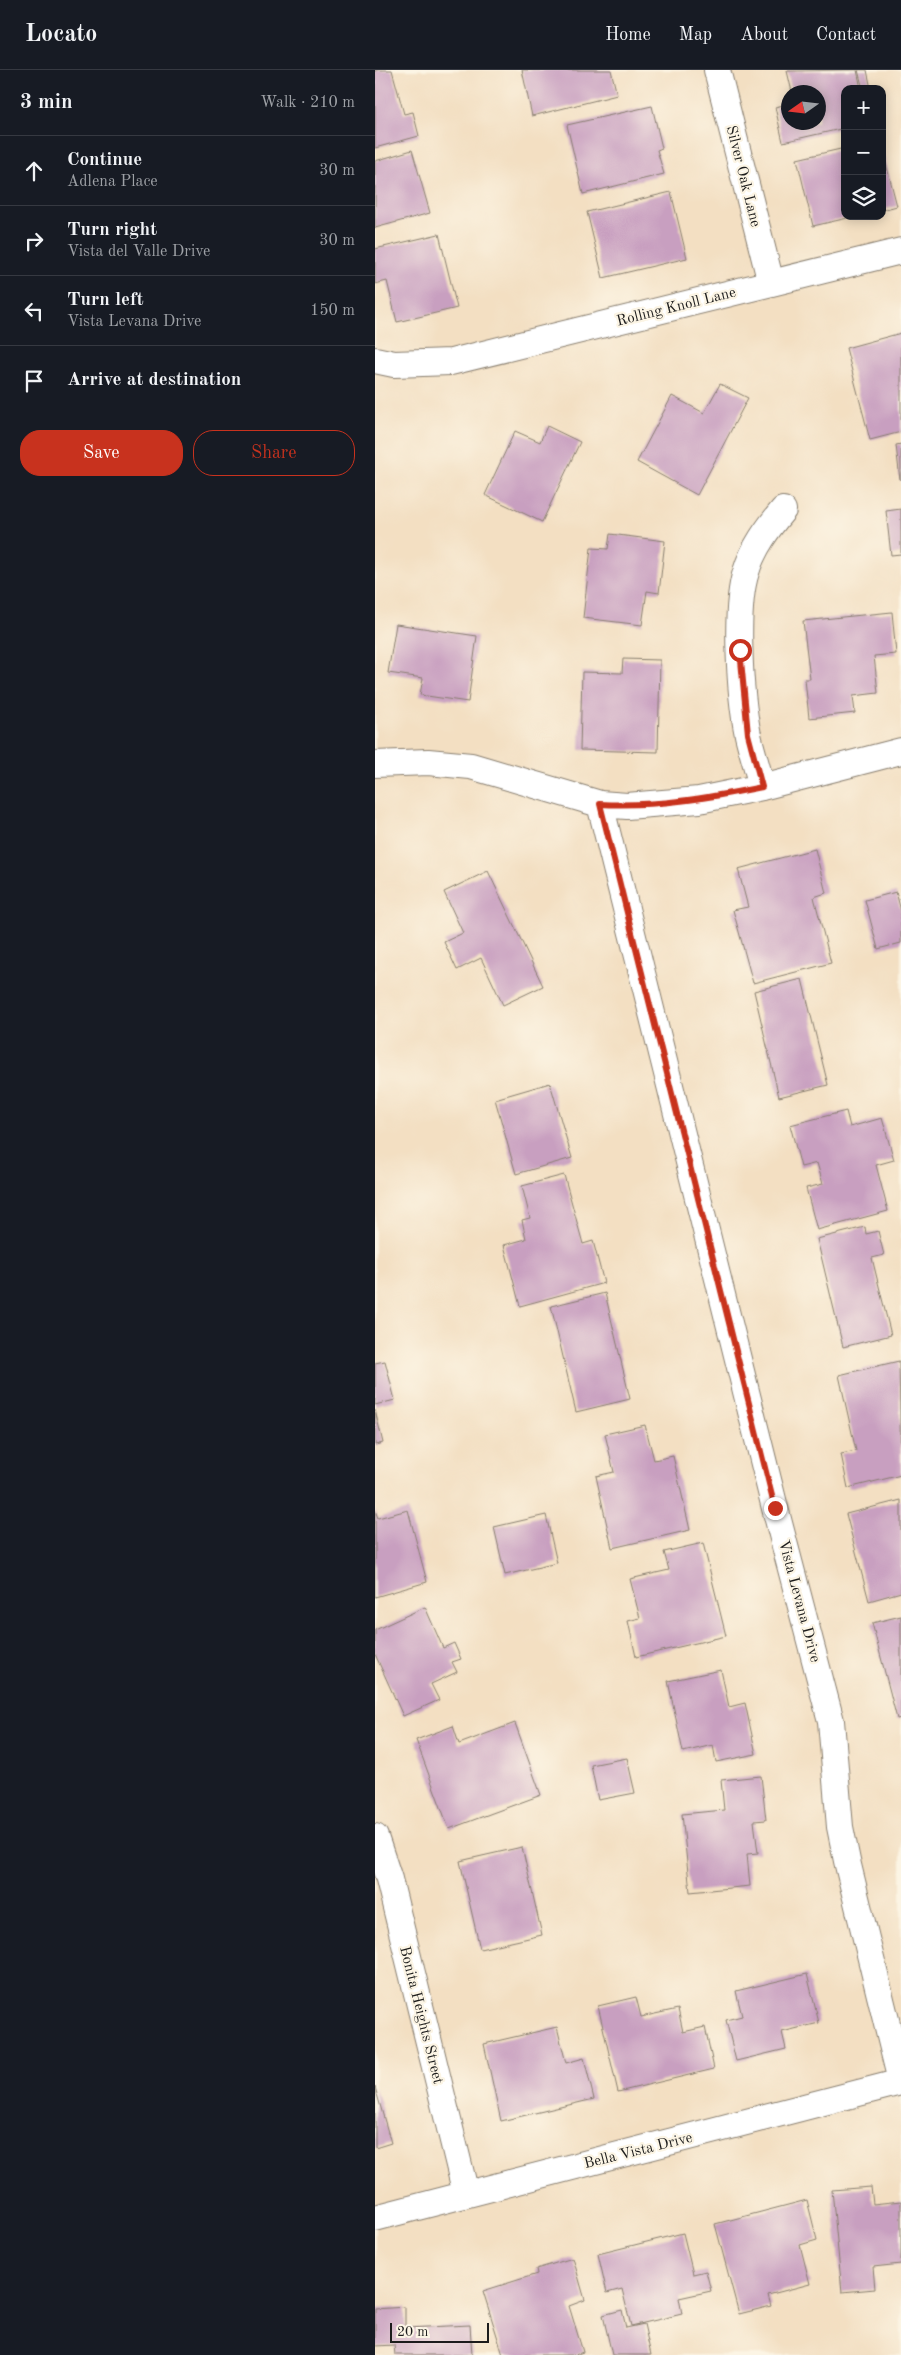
<!DOCTYPE html>
<html lang="en">
<head>
<meta charset="utf-8">
<style>
	body { margin:0; font-family:"Old Standard TT",serif; background:#20242c; color:#f1f3f6 }
	.controls { position:absolute; right:15px; top:15px; display:grid; overflow:hidden; border-radius:10px; box-shadow:0 2px 12px #0003 }
	.controls button { width:45px; height:45px; display:grid; place-items:center; padding:0; border:0; border-bottom:1px solid #363941; background:#171b24; color:#f1f3f6; font:25px sans-serif }
	.compass { position:absolute; left:406px; top:15px; width:45px; height:45px; border-radius:50%; background:#171b24; box-shadow:0 2px 12px #0003; rotate:256deg }
	.scale { position:absolute; left:15px; bottom:12px; width:99px; box-sizing:border-box; padding-left:5px; border:2px solid #1c1c1c; border-top:0; font-size:14px; line-height:18px; white-space:nowrap; color:#1c1c1c; -webkit-text-stroke:4px #fcf5e5; paint-order:stroke }
	.stop { position:absolute; width:15px; height:15px; margin:-11px; border:4px solid #c8321e; border-radius:50%; background:#fff }
	.stop.end { background:#c8321e; border-color:#fff; box-shadow:0 1px 5px #0008 }
	.list { margin:0; padding:0; list-style:none }
	h2 { display:flex; justify-content:space-between; align-items:center; height:65px; margin:0; padding:0 20px; font-size:21px }
	h2 small { font-size:16px; font-weight:400; color:#9ea1a6 }
	.list li { display:grid; grid-template-columns:32px 1fr auto; gap:15px; align-items:center; box-sizing:border-box; height:70px; padding:0 20px; border-top:1px solid #363941 }
	.list b { display:block; font-size:19px; white-space:nowrap }
	.list p { margin:0; font-size:16px; white-space:nowrap; color:#9ea1a6 }
	.list em { font-size:16px; font-style:normal; color:#9ea1a6 }
	.actions { display:flex; gap:10px; padding:15px 20px }
	.actions a { flex:1; padding:11px 0; border:1px solid #c8321e; border-radius:20px; text-align:center; font-size:18px; color:#c8321e }
	.actions .main { background:#c8321e; color:#fff }
	.icon { flex:none; width:28px; height:28px; fill:none; stroke:currentColor; stroke-width:2; stroke-linecap:round; stroke-linejoin:round }
	.map { position:relative; flex:none; width:526px; height:2285px; overflow:hidden }
	header { display:flex; align-items:center; gap:30px; box-sizing:border-box; height:70px; padding:0 25px; background:#171b24; border-bottom:1px solid #363941 }
	header strong { font-size:24px }
	nav { display:flex; gap:28px; margin-inline-start:auto; font-size:18px }
	main { display:flex }
	aside { flex:1; background:#171b24 }
	.map>svg:first-child { display:block }
</style>
</head>
<body>
<header>
<strong>Locato</strong>
<nav><a>Home</a><a>Map</a><a>About</a><a>Contact</a></nav>
</header>
<main>
<aside>
<h2>3 min<small>Walk · 210 m</small></h2>
<ul class="list">
<li><svg class="icon" aria-label="ahead" viewBox="0 0 24 24"><path d="M12 20V5M6 11l6-6 6 6"/></svg><div><b>Continue</b><p>Adlena Place</p></div><em>30 m</em></li>
<li><svg class="icon" aria-label="right" viewBox="0 0 24 24"><path d="M7 20v-9h11M14 6l5 5-5 5"/></svg><div><b>Turn right</b><p>Vista del Valle Drive</p></div><em>30 m</em></li>
<li><svg class="icon" aria-label="left" viewBox="0 0 24 24"><path d="M17 20v-9H6M10 6l-5 5 5 5"/></svg><div><b>Turn left</b><p>Vista Levana Drive</p></div><em>150 m</em></li>
<li><svg class="icon" aria-label="arrive" viewBox="0 0 24 24"><path d="M6 21V4h12l-3 4 3 4H6"/></svg><div><b>Arrive at destination</b></div></li>
</ul>
<div class="actions"><a class="main">Save</a><a>Share</a></div>
</aside>
<div class="map">
<svg width="526" height="2285" viewBox="0 0 526 2285">
	<rect width="100%" height="100%" fill="#fcf5e5"/>
	<filter id="ink" filterUnits="userSpaceOnUse"><feTurbulence type="fractalNoise" baseFrequency=".02" numOctaves="2"/><feDisplacementMap in="SourceGraphic" scale="10" xChannelSelector="R" yChannelSelector="G"/><feConvolveMatrix kernelMatrix="1 2 1 2 8 2 1 2 1" color-interpolation-filters="sRGB"/></filter>
	<filter id="wash" filterUnits="userSpaceOnUse"><feTurbulence type="fractalNoise" baseFrequency=".0096" numOctaves="4" result="noise"/><feDisplacementMap in="SourceGraphic" scale="20" xChannelSelector="R" yChannelSelector="G"/><feGaussianBlur stdDeviation="1.12" result="paint"/><feColorMatrix in="noise" values="0 0 0 0 0 0 0 0 0 0 0 0 0 0 0 0 0 1.4 0 .05"/><feComposite in="paint" operator="in"/></filter>
	<g filter="url(#wash)">
		<rect width="100%" height="100%" fill="#f3dfc2"/>
		<g id="blocks">
			<path fill="#c89fc0" d="M0 0H17L29 44 38 42 44 66 0 78Z
				M147 0H236L242 25 157 46Z
				M482 0 486 19H470V58L408 72 400 37 413 34V52H443V22H417L412 1Z
				M483 0H492L496 19H488Z
				M277 36 287 78 282 80 289 104 208 124 192 55Z
				M470 78V146L477 147 438 156 422 89Z
				M507 78 522 136 507 140Z
				M37 80 55 143 0 158V91Z
				M296 122 312 188 228 208 212 142Z
				M64 164 82 238 22 252 12 211 0 214V179Z
				M526 263V362L495 370 471 278Z
				M345 314 373 328 322 425 262 392 297 326 329 343Z
				M172 356 205 372 167 452 110 425 140 361 165 372Z
				M526 374V410H525L521 375Z
				M526 439V484L516 485 511 441Z
				M235 464 290 471 284 523 272 521 267 555 208 548 216 478 233 479Z
				M517 542 521 584 499 586 503 623 478 626 480 643 434 648 430 609H435L428 551Z
				M21 554 102 566 93 632 45 625 48 608 13 603Z
				M248 589 285 590 283 682 205 680 207 602 247 603Z
				M440 779 451 823 439 827 456 893 378 913 358 840 373 837 363 799Z
				M113 801 168 916 128 935 106 888 82 900 69 872 88 863 69 822Z
				M521 822 526 841V873L503 879 490 830Z
				M427 909 453 1015 404 1027 379 921Z
				M175 1013 197 1088 141 1104 120 1029Z
				M471 1041 475 1057 507 1048 519 1090 501 1095 513 1141 442 1160 431 1118 448 1114 442 1093 426 1097 415 1055Z
				M189 1105 208 1174 218 1171 229 1213 145 1236 129 1175 151 1169 147 1150 155 1148 147 1116Z
				M490 1157 491 1164 503 1161 509 1185 497 1188 516 1265 468 1277 442 1169Z
				M230 1223 255 1329 201 1342 176 1236Z
				M10 1291 20 1330 0 1335V1293Z
				M524 1291 526 1405 473 1418 466 1384 481 1381 464 1305Z
				M0 1340 8 1373 0 1375Z
				M270 1355 279 1390 298 1386 315 1460 237 1478 221 1406 239 1402 230 1364Z
				M526 1430V1522L494 1531 471 1444Z
				M0 1440 3 1448 33 1440 52 1512 0 1527Z
				M171 1445 182 1493 130 1505 119 1457Z
				M328 1473 351 1566 261 1587 253 1551 265 1548 255 1509 294 1500 289 1482Z
				M50 1537 68 1578 79 1573 86 1589 77 1592 82 1602 56 1614 64 1630 28 1646 0 1584V1560Z
				M526 1546V1648L522 1649 497 1553Z
				M346 1600 354 1637 370 1633 381 1684 341 1692 338 1675 308 1682 293 1611Z
				M140 1653 166 1725 74 1759 41 1670 78 1656 84 1674Z
				M252 1688 260 1723 223 1730 216 1695Z
				M386 1706 391 1750 379 1751 383 1783 372 1784 375 1816 315 1822 307 1744 349 1740 346 1710Z
				M147 1777 167 1865 105 1879 85 1791Z
				M432 1904 444 1953 407 1962 411 1979 361 1991 351 1950 367 1946 361 1921Z
				M261 1927 266 1947 303 1939 308 1962 330 1957 339 1999 243 2022 223 1936Z
				M182 1957 191 1993 209 1988 219 2029 126 2051 109 1974Z
				M0 2017 16 2073 0 2078Z
				M496 2117 498 2134 526 2131V2194L498 2197 500 2219 467 2222 457 2120Z
				M432 2130 442 2170 425 2175 435 2214 393 2225 396 2236 364 2244 340 2154Z
				M308 2163 318 2204 331 2201 336 2221 304 2228 307 2244 256 2256 247 2219 232 2223 223 2184Z
				M198 2188 210 2230 194 2236 208 2282 200 2285H128L108 2221 162 2204 161 2199Z
				M30 2237V2258L95 2255 97 2285H20L19 2275 0 2276V2239Z
				M247 2240 251 2258 269 2254 276 2285H237L228 2245Z"/>
		</g>
	</g>
	<g filter="url(#ink)">
		<use href="#blocks" fill-opacity="0" stroke="#887e6f" stroke-width="1"/>
		<g fill="none" stroke-linecap="round" stroke-linejoin="round">
			<g stroke="#887e6f" stroke-width="28">
				<path id="minor" d="M342 0 396 213
					M0 290 19 294 76 292 526 181
					M0 694 53 692 96 696 225 734 252 736 324 730 387 717 526 681
					M387 717C383 700 377 682 373 665 365 626 359 539 371 502 378 478 393 458 408 440
					M225 734 400 1438 456 1651 465 1757 472 1791 526 2011
					M0 1767 14 1809 91 2124
					M0 2148 526 2012"/>
			</g>
			<use href="#minor" stroke="#fff" stroke-width="26"/>
		</g>
	</g>
	<g fill="none" stroke-linecap="round" stroke-linejoin="round" filter="url(#ink)">
		<path stroke="#c8321e" stroke-width="6" d="M365 580 373 664 387 717C333 728 280 737 225 734L400 1438"/>
	</g>
	<g text-anchor="middle" stroke-width="4.5" stroke-linejoin="round" paint-order="stroke">
		<g font-size="15" fill="#1c1c1c" stroke="#fcf5e5">
			<text transform="translate(369 106) rotate(76)" y="5">Silver Oak Lane</text>
			<text transform="translate(301 236) rotate(-14)" y="5">Rolling Knoll Lane</text>
			<text transform="translate(425 1531) rotate(75)" y="5">Vista Levana Drive</text>
			<text transform="translate(47 1945) rotate(76)" y="5">Bonita Heights Street</text>
			<text transform="translate(263 2080) rotate(-14)" y="5">Bella Vista Drive</text>
		</g>
	</g>
</svg>
<div class="controls">
<button>+</button>
<button>−</button>
<button><svg class="icon" aria-label="layers" viewBox="0 0 24 24"><path d="M12 4l9 5-9 5-9-5zM3 14l9 5 9-5"/></svg></button>
</div>
<svg class="compass" viewBox="-18 -18 36 36"><path d="M0-13l5 13h-10z" fill="#e53935"/><path d="M0 13l5-13h-10z" fill="#9ea1a6"/></svg>
<div class="scale">20 m</div>
<div class="stop" style="left:365px;top:580px"></div>
<div class="stop end" style="left:400px;top:1438px"></div>
</div>
</main>
</body>
</html>
